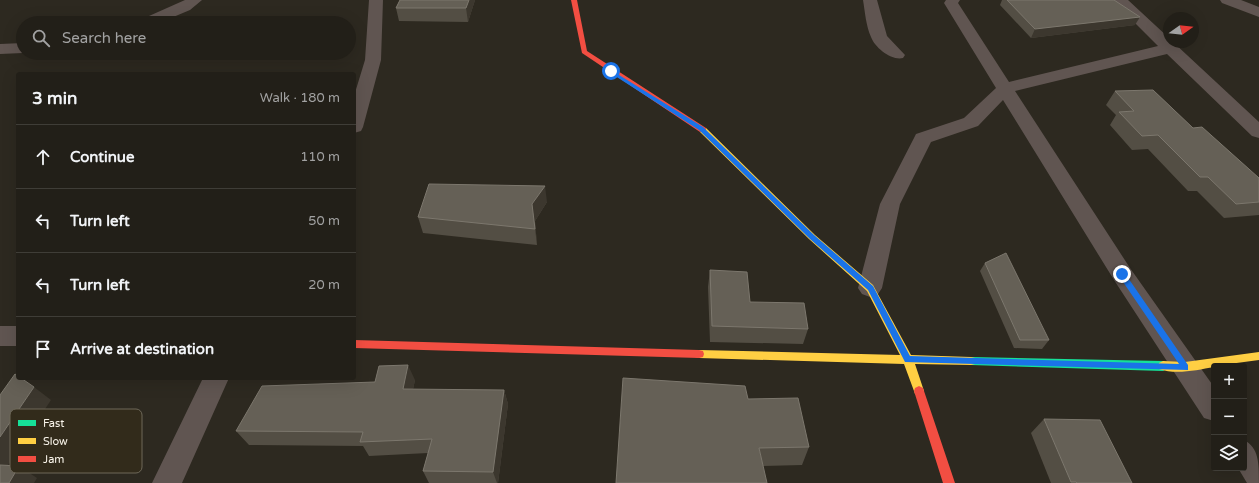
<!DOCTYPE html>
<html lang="en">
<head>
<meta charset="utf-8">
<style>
	body { margin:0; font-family:"Varela Round",sans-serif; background:#2a2721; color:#f1f3f6 }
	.controls { position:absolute; right:12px; bottom:12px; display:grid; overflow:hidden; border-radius:4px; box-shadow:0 4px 16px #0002 }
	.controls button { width:36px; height:36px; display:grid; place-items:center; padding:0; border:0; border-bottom:1px solid #3f3d37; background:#221f18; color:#f1f3f6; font:20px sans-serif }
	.compass { position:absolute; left:1163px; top:12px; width:36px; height:36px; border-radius:50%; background:#221f18; box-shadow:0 4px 16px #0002; rotate:75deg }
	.stop { position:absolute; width:12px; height:12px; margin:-9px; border:3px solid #1a73e8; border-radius:50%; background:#fff }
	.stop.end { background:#1a73e8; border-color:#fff; box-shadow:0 1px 4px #0008 }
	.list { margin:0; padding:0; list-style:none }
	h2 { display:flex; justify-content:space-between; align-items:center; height:52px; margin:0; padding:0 16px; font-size:17px }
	h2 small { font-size:13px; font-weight:400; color:#a2a2a2 }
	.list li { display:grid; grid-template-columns:26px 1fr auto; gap:12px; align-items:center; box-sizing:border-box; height:64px; padding:0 16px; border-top:1px solid #3f3d37 }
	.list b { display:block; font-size:15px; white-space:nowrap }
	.list em { font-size:13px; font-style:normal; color:#a2a2a2 }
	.icon { flex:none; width:22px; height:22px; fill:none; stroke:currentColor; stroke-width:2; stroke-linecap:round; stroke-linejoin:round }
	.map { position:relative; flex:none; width:1259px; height:483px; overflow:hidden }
	.search { position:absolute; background:#221f18; box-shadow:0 4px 16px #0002; left:16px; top:16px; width:340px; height:44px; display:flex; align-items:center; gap:10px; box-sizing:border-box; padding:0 14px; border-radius:22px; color:#a2a2a2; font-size:15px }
	.panel { position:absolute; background:#221f18; box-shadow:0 4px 16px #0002; left:16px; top:72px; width:340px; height:308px; border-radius:4px }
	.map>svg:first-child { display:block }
</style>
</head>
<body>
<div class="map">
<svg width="1259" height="483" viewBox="0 0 1259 483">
	<rect width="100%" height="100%" fill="#2d2920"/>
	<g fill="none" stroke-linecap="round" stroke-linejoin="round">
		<path fill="#605551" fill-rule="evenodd" d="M185 0H202L190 10 159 23H137L140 20Z
			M369 0H383L381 60 363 127 361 131 354 133V96L365 60Z
			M863 0H877L887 36 905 55 903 58C892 61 875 48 871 37 866 26 865 12 863 0Z
			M946 0H960L958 3 1009 82 1158 46 1112 0H1128L1169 38V42H1173L1259 122V138L1252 136 1167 54 1015 91 1130 268 1214 387V421L1204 418 1114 280 1003 100 978 126 931 142 900 204 882 288 878 294 870 297 862 294 858 288 880 204 914 138 916 134 964 118 996 88 944 3Z
			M1220 0H1241L1259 7V17L1222 3Z
			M23 43V53L0 54V44Z
			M0 326H18V346H0Z
			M203 378H229L182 483H152Z
			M1244 440C1259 448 1259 463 1259 483H1247L1238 468H1244Z"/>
		<path fill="#16e098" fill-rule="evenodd" d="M971 357 1163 361 1167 363 1168 366 1167 369 1163 371 971 365 967 364 966 361 967 358Z"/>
		<path fill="#ffcf43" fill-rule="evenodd" d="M700 128H706L815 235 873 285 911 355 971 357 975 358 976 361 975 364 971 365 915 364 924 391 923 394 919 396 915 394 914 391 904 364 699 358 695 357 694 354 695 351 699 350 900 355 867 291 809 239 700 132Z
			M1259 352V360L1214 366V367C1197 370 1176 375 1159 369L1158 366 1159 363 1163 361 1185 362Z"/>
		<path fill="#f24e42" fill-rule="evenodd" d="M571 0H577L587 51 706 128V132H700L582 53Z
			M354 340 699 350 703 351 704 354 703 357 699 358 354 348Z
			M919 386 923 388 924 391 955 483H943L914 391 915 388Z"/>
	</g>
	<path fill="#534e44" d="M400 0H475L468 22 399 21 396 8Z
		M1002 0H1114L1135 25 1031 38 1000 5Z
		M1115 91 1193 128 1259 178V215L1224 218 1197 191H1188L1148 149 1132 150 1110 125 1116 115 1106 105Z
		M547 202 535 221 537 245 423 233 418 217Z
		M985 263 1049 340 1042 349 1014 348 980 271Z
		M710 270 750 302 808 329 803 344 710 342 708 287Z
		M415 380 413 389 504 390 508 404 498 483H429L423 471 428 453 369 456 363 446 249 445 236 431 375 382Z
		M748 399 809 447 802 465 763 466Z
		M1044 419 1132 483H1051L1031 433Z"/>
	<path fill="#3c372e" d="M469 0H475L468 22 466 8Z
		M1140 17 1135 25 1031 38 1035 29Z
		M545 186 547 202 535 221 537 245 532 204Z
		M408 365 415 380 410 404 403 389Z
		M34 387 51 400 1 476H0V437Z
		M504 390 508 404 498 483H497L493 472Z
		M19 466 37 478 34 483H9Z"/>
	<path fill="#656056" stroke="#7c776d" d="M400 0H469L466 8H396Z
		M1007 0H1114L1140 17 1035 29Z
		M1153 90 1193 128 1202 127 1259 178V202L1236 204 1208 177H1200L1158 135 1142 136 1119 112 1134 111 1115 91Z
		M429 184 545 186 532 204 535 229 418 217Z
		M1006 253 1049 340H1020L985 263Z
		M710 270 747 272 750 302 804 303 808 329 712 326Z
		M408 365 403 389 504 390 493 472 423 471 432 439 360 442 363 432 236 431 262 386 375 382 379 366Z
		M15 374 18 376V378H21L34 387 0 437V395Z
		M623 378 745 386 748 399 798 398 809 447 759 448 767 483H616Z
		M1044 419 1100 420 1132 483H1077L1076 482H1071Z
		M0 465 19 466 9 483H0Z"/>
	<path fill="#1a73e8" d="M611 70 703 127 814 235 873 286 910 356 1179 364 1119 276V272H1124L1188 365V370L905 362 868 290 810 239 699 130 609 72Z"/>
	<rect x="10" y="409" width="132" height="64" rx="6" fill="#322b1b" stroke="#6e6859" stroke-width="1"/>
	<rect x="18" y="420" width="18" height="6" fill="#16e098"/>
	<rect x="18" y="438" width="18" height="6" fill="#ffcf43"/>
	<rect x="18" y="456" width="18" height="6" fill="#f24e42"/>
	<g font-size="11" fill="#faf5eb">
		<text x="43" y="427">Fast</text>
		<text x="43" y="445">Slow</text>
		<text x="43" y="463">Jam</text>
	</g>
</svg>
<div class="controls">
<button>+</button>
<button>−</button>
<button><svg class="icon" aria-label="layers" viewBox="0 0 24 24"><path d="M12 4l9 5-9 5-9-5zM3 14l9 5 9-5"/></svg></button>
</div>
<svg class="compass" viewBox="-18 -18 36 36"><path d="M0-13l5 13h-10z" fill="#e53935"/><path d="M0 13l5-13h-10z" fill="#a2a2a2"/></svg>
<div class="stop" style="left:611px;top:71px"></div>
<div class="stop end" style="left:1122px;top:274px"></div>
<div class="search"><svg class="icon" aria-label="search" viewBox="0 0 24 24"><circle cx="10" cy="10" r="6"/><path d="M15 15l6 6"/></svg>Search here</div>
<section class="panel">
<h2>3 min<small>Walk · 180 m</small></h2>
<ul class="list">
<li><svg class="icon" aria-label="ahead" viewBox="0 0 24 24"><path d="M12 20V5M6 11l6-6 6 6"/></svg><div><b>Continue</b></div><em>110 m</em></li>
<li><svg class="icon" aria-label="left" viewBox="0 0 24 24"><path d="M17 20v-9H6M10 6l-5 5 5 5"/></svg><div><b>Turn left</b></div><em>50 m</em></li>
<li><svg class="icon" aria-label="left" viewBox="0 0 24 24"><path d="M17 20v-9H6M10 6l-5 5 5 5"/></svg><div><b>Turn left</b></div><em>20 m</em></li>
<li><svg class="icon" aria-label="arrive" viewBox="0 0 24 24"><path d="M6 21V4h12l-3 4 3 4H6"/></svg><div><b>Arrive at destination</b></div></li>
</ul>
</section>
</div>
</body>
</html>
